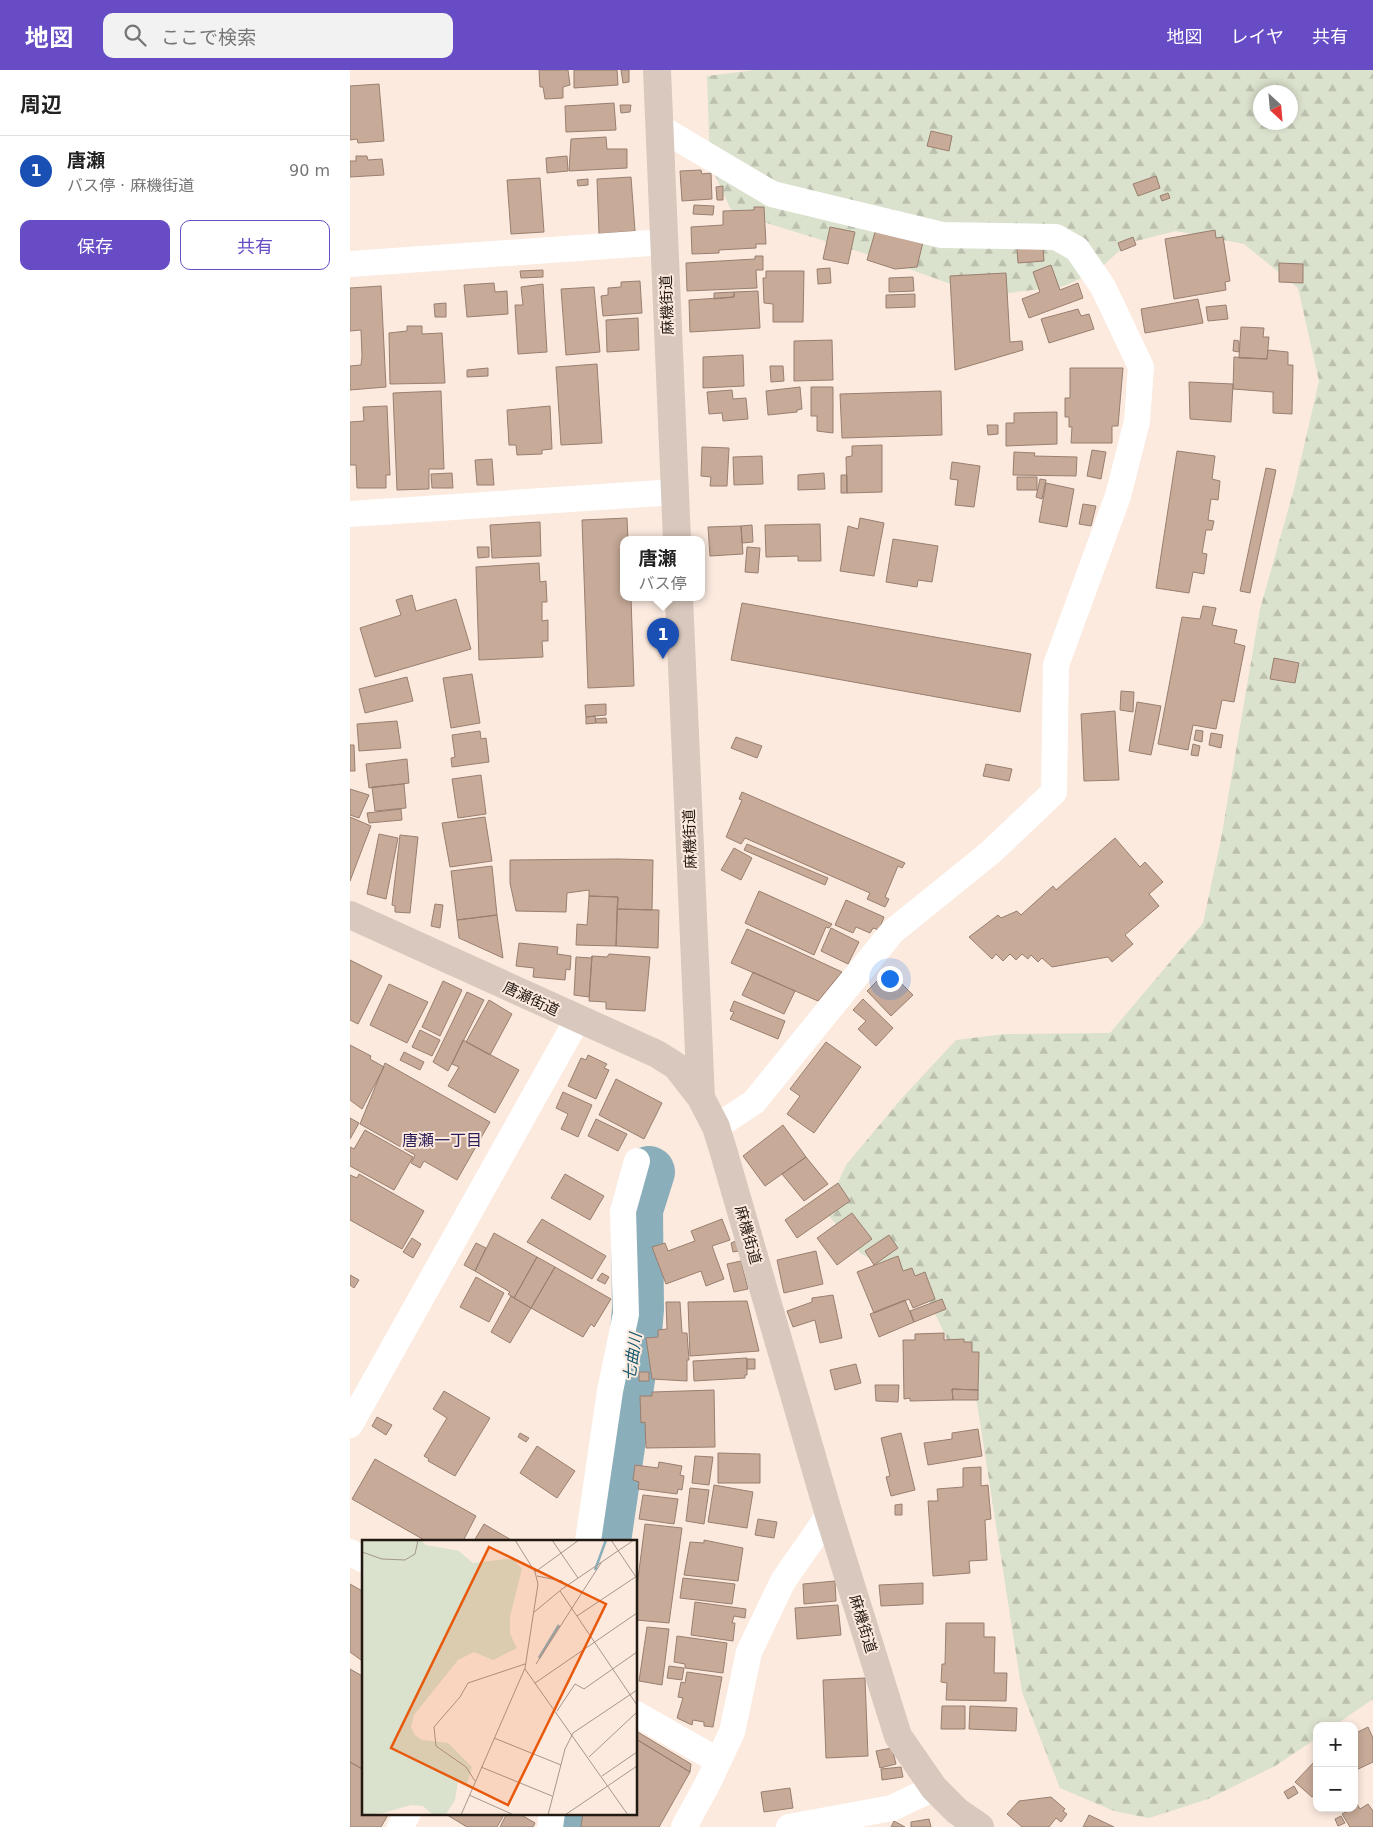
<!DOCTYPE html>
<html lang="ja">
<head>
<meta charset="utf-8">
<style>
	body { margin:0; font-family:"DejaVu Sans","Noto Sans JP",sans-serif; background:#f2f2f2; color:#222 }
	.controls { position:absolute; right:15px; bottom:15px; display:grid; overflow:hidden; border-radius:10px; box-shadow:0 2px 8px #0003 }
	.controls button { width:45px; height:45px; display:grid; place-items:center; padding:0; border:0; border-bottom:1px solid #e0e0e0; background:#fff; color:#222; font:25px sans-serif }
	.compass { position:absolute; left:903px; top:15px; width:45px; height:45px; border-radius:50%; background:#fff; box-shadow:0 2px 8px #0003; rotate:154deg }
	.you { position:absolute; left:539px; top:908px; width:18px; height:18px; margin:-12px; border:4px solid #fff; border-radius:50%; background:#1a73e8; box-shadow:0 0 0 8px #1a73e833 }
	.badge { display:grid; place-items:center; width:32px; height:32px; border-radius:50%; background:#674cc5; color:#fff; font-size:16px; font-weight:700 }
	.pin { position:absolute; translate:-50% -41px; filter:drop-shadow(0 1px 2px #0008) }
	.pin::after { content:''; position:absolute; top:26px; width:18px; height:15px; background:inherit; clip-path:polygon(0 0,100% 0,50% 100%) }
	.popup { position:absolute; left:270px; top:466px; width:85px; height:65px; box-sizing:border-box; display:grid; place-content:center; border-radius:10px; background:#fff; filter:drop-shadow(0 1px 4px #0005); font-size:16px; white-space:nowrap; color:#767676 }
	.popup b { font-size:19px; color:#222 }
	.popup::after { content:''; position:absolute; left:50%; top:100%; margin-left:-10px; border:10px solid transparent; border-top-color:#fff }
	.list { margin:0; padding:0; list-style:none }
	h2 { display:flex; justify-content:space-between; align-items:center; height:65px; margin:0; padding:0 20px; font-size:21px }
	h2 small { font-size:16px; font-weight:400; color:#767676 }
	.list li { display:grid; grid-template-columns:32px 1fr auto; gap:15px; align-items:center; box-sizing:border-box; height:70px; padding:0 20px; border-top:1px solid #e0e0e0 }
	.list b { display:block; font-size:19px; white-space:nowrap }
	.list p { margin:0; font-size:16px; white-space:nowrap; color:#767676 }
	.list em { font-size:16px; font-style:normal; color:#767676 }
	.actions { display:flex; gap:10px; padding:15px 20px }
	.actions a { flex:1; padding:11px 0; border:1px solid #674cc5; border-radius:10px; text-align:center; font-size:18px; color:#674cc5 }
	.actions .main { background:#674cc5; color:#fff }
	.icon { flex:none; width:28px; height:28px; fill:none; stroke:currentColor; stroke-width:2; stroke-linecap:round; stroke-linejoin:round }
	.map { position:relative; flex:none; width:1023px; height:1757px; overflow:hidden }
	header { display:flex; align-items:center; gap:30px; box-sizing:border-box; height:70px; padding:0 25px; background:#674cc5; color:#fff }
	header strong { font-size:24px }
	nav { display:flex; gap:28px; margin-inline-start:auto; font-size:18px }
	.search { width:350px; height:45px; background:#f2f2f2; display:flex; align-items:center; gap:12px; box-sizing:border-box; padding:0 18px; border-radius:10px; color:#767676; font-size:19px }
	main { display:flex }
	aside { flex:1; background:#fff }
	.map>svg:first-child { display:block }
</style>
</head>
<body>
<header>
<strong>地図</strong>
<div class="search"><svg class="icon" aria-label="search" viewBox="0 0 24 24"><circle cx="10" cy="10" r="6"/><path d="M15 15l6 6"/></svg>ここで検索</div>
<nav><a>地図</a><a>レイヤ</a><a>共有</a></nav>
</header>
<main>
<aside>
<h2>周辺<small></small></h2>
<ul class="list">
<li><span class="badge" style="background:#1a4fb4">1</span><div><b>唐瀬</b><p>バス停 · 麻機街道</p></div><em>90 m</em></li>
</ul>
<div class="actions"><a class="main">保存</a><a>共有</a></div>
</aside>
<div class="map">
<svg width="1023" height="1757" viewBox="0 0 1023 1757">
	<defs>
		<pattern id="forest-firs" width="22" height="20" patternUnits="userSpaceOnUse" patternTransform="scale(1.25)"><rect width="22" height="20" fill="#dae1cc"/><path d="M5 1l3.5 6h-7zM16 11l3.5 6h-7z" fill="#bbc0ae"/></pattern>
	</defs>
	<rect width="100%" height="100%" fill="#fceadf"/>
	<path fill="url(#forest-firs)" fill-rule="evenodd" d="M405 0H1023V1629L984 1656H967V1668L925 1696 858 1729 799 1748 764 1741 710 1718 672 1622 627 1333 573 1218 510 1183 475 1141 496 1095 552 1028 606 970 655 964 760 963 853 853 871 769 910 539 944 419 969 311 948 218 894 174 826 161 778 173 747 201 714 216 634 226 526 187 382 142 360 94 357 6ZM911 22H941V52H911Z"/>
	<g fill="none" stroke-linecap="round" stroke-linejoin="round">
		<path stroke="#8baebb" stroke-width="52" d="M255 1471 286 1262 288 1239 287 1140 299 1102
			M218 1757 219 1743"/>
	</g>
	<path fill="#c7aa98" stroke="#997f6f" d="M189 0H218L220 15 213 17V28L195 29 193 17H190Z
		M224 0H267L268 15 224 18Z
		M271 0H279V12L273 13Z
		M29 14 34 71 8 73 7 69 0 70V16Z
		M264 33 266 60 216 62 215 36Z
		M270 35H281L280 42 271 43Z
		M581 61 602 66 599 81 577 76Z
		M256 67 257 79H277V98L219 101 221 69Z
		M6 86H17L18 90 32 89 34 105 0 107V91H6Z
		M217 86 218 101 197 103 196 88Z
		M351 100 352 104 361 103 362 129 332 131 330 101Z
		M806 106 810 118 788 126 783 114Z
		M281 107 285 161 249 164 247 109Z
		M190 108 194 162 161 164 157 110Z
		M238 109V115L228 116 227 110Z
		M373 116V130H367L366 117Z
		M818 123 820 128 812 131 810 126Z
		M344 135 364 136 363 145 343 144Z
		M404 137H414L416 174H406V178L369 180V183L342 184 341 157 373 155V141L404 140Z
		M480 157 505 162 498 194 473 189Z
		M526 159 573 172 567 197 545 199 517 190Z
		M865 160 866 168 873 167 880 211 875 212 876 220 824 229 815 169Z
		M783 167 786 175 771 181 768 173Z
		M693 177 694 191 668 193 667 178Z
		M405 186H413V200H406L407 218 337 221 336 193 405 189Z
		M929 193 953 194V213L929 212Z
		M701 195 710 220 728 213 733 228 679 248 672 229 690 222 683 202Z
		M480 198 481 213 468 214 467 199Z
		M193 200V207L171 208 170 201Z
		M416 201H454L453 252H423V234L414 233 413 208H416Z
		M656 203 660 272 672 271 673 280 605 300 600 206Z
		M563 207 564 221 539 222V208Z
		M290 211 292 243 253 246 251 226 258 225V218L271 217V212Z
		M144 213 145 222 157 221 158 244 117 247 114 215Z
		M193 214 197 282 168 284 165 235H173L171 217Z
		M31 216 36 317 0 320V296L11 295 12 286 11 260 0 261V218Z
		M244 217 250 282 216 285 211 219Z
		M408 221 410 258 340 262 339 230 384 227V222Z
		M384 222V227L364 229V223Z
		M565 224V237L536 238V225Z
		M848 229 853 253 795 263 791 239Z
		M96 233V247H85L84 234Z
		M876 235 878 249 858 251 856 237Z
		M728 239 731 246 739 244 744 259 699 273 691 249Z
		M288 248 289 280 257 282 256 250Z
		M57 256H72V264L92 263 95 313 40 314 39 263 57 261Z
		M891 257 914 258 913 267H919L917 289 889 288Z
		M482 270 483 310 444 311V271Z
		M884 270 889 271V282L883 281Z
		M918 280 938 282V295H943L942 344 923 343V322L883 319 884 287 917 289Z
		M393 285 394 316 353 318V287Z
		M247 294 252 373 211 375 206 297Z
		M420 296H433L434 311 421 312Z
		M138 298V306L117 307V300Z
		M720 298H773L768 356H762V373H721L722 357H719V347H715V328H720Z
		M839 312 883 314 881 352 840 349Z
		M450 317 452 339 447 340V342L418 345 416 321Z
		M461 317H483V363L467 361V346H461Z
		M382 320 383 329 396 328 398 349 373 351 372 343 359 344 357 322Z
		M91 321 94 399H79V419L47 420 43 323Z
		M591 321 592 365 492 368 490 324Z
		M37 336 40 405H36V418H7L6 395H0V352L14 351 13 337Z
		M200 336 202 379 192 380V384L167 385 166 375H159L157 340Z
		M707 342V374L656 376V353H664V343Z
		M637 355H648V364L638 365Z
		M532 375V422L497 423 496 387 502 386V376Z
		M352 377 379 378 377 416H360L361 407 351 406Z
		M742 380 756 382 751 409 737 406Z
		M827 381 865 386 862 409 870 411 868 430 861 429 858 450 864 451 862 460H856L852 483 857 484 854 504 843 502 839 523 806 518Z
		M664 382 685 383 684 386 727 387 726 406 663 405Z
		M412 386 413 414 384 415 383 387Z
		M142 389 144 415H127L125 390Z
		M602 392 630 396 624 437 605 435 608 410 600 409Z
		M916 398 926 400 900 523 890 521Z
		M102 403 103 418H82L81 404Z
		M474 403 475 419 448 420V405Z
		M491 405H497V423H491Z
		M667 407H687V420H667Z
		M690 409 696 410 692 429 686 427Z
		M696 413 724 419 717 457 689 452Z
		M733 434 746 436 741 456 729 454Z
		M277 448 278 470H274V528H281L284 616 238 618 232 450Z
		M510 448 534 453 524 506 490 501 498 456 508 459Z
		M190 452 191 486 142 488 140 455Z
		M470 454 471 491H448V486L416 487 415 455Z
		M402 455 403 472 392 473 391 456Z
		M391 456 393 484 360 486 358 457Z
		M543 469 588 476 582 512 568 510 567 517 536 512Z
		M127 477H139V487L128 488Z
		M397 477 410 478 408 503 395 502Z
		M189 493 190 512 196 511 197 532H192V551L198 550V571H192L193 587 129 590 126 497Z
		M62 525 66 541 106 529 121 579 25 607 10 558 51 545 46 530Z
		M392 533 681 584 670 642 381 590Z
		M853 536 866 538 862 555 887 560 884 573 895 576 884 632 872 630 866 659 843 655 838 680 808 674 832 547 850 549Z
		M924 588 949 593 945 613 920 609Z
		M122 604 130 653 101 658 93 608Z
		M57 607 63 631 15 643 9 619Z
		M771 621 784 622 783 642 770 640Z
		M787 632 811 636 801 685 779 681Z
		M256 634V645L236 647 235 635Z
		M765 641 769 710 734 711 731 644Z
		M245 646 246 653 236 654V647Z
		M256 648 257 653H246L245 649Z
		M47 651 51 678 9 681 7 654Z
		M846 660 853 661 852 672 844 670Z
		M130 661 131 669 136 668 139 692 102 697 101 688 105 687 102 665Z
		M861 663 873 665 871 678 859 675Z
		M386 667 412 676 407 688 381 678Z
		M843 674 850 676 848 686 841 685Z
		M0 675H4L5 701H0Z
		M57 689 59 713 19 718 16 694Z
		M636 694 662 699 659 711 633 706Z
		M131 705 136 744 108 748 102 709Z
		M54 714 56 738 25 741 22 717Z
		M0 719 19 725 9 748 0 745Z
		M392 722 555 793 552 798 548 796 535 827 539 829 535 837 517 829 520 823 395 768 391 774 376 767 392 730 389 729Z
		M51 739 52 750 19 753 17 743Z
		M0 747 21 756 0 811Z
		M135 747 142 791 100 797 92 753Z
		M29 764 48 768 36 829 17 824Z
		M50 765 68 767 60 843 45 842V836L42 835Z
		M765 768 790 797 795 792 813 812 799 824 809 836 775 865 783 874 762 892 758 887 702 897 692 888 688 892 681 885 678 889 672 884 666 890 660 884 653 891 646 884 642 889 619 867 648 845 651 848 667 841 671 845 703 816 706 820Z
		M397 774 478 808 475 815 394 780Z
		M384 778 402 788 391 810 371 800Z
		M269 789 303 790 302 840 267 839 268 827 239 826V820L217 823 216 842 166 841 160 813V790Z
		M142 796 147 845 107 850 101 801Z
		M409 821 482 854 479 858 476 857 464 885 395 853Z
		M239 826 268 827 266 876 226 875 227 854 237 855Z
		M496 830 534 847 529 860 523 858 520 863 506 857 503 863 485 855Z
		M85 834 93 835 90 858 81 856Z
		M267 839 309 840 308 878 266 876Z
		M147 845 153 888 109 868 107 850Z
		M481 858 509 872 498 894 471 881Z
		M397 859 436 876 492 902 468 931 381 893Z
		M169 873 208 877 207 884 221 886 220 900 216 899 215 910 183 907 184 898 166 896Z
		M259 884 300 887 295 941 256 939V932L239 931 242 886 257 887Z
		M242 886 239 927 224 925 226 887 242 888Z
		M0 890 32 906 8 954 0 950Z
		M538 900 563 925 541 946 517 921Z
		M403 902 445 921 434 944 392 925Z
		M93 911 112 920 90 966 72 957Z
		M39 914 78 932 57 973 20 955Z
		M117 922 134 930 98 1001 83 992Z
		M513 929 543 958 526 976 508 959 516 951 503 940Z
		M139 930 162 944 140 985 116 972Z
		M384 931 435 951 428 969 380 949 384 942 380 941Z
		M70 960 90 970 82 986 62 977Z
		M113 970 169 1000 145 1043 98 1016 109 997 102 994Z
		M476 972 511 997 464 1063 437 1044 450 1026 440 1019Z
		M0 975 21 986 20 989 34 997 12 1039 0 1030Z
		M54 982 74 992 70 1000 50 990Z
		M238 985 257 994 254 998 259 1000 246 1029 218 1016 231 988 236 990Z
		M35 993 140 1052 107 1110 74 1091 70 1098 61 1093 65 1085 10 1054Z
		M266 1009 312 1033 294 1069 249 1045Z
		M213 1022 242 1035 228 1067 211 1059 218 1044 206 1038Z
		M0 1048 9 1053 0 1069Z
		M246 1049 277 1064 268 1081 238 1066Z
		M433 1055 456 1087 415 1116 393 1086Z
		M15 1060 63 1087 44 1120 0 1096V1077L4 1079Z
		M456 1087 478 1114 454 1131 432 1104Z
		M9 1104 74 1141 52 1179 0 1150V1105L7 1108Z
		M215 1104 254 1126 240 1150 201 1128Z
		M488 1113 500 1131 447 1168 435 1150Z
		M502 1143 522 1169 487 1195 467 1168Z
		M192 1149 256 1186 242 1209 177 1172Z
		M372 1149 380 1170 362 1176 374 1209 356 1216 351 1201 316 1214 302 1177 315 1173 318 1181 345 1171 341 1161Z
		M144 1163 187 1187 164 1228 158 1224 160 1222 125 1201Z
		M539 1165 548 1178 524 1195 515 1181Z
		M62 1168 71 1174 63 1188 53 1182Z
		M386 1171 389 1181 383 1182 381 1173Z
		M126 1173 136 1178 125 1201 114 1195Z
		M466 1181 473 1214 434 1223 427 1190Z
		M548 1186 553 1201 562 1198 565 1206 575 1202 585 1229 563 1238 559 1229 524 1243 507 1202Z
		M187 1187 205 1197 181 1238 164 1228Z
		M391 1191 398 1219 384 1222 377 1194Z
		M205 1197 261 1229 244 1257 241 1254 233 1267 181 1238Z
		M252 1203 259 1207 255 1214 247 1210Z
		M0 1205 9 1210 4 1218 0 1215Z
		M126 1207 154 1223 139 1252 110 1237Z
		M483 1225 492 1268 470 1273 465 1250 443 1257 437 1241 462 1232V1228Z
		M161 1226 181 1238 160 1273 141 1262Z
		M592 1229 596 1239 564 1252 560 1241Z
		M555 1230 564 1252 529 1267 520 1244Z
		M397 1231 409 1281 340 1286 338 1232Z
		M316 1232H330L332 1263H337L339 1290H337V1311L302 1309 296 1268 308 1267V1260L317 1259Z
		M594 1263V1270L614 1269V1272H622V1282H629L628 1320 602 1319 603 1330 560 1331V1328L554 1329 553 1270H565V1264Z
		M397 1288V1305H395V1308L344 1311 343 1291Z
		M397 1289H405V1299H397Z
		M506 1294 511 1313 485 1320 480 1300Z
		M289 1302H299V1311H289Z
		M525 1315H549L548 1332 526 1331Z
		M602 1319 628 1320V1330H603Z
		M364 1320 365 1377 296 1378 295 1352 291 1353 290 1326H302V1322Z
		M94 1321 140 1348 105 1406 78 1391 79 1389 74 1386 97 1348 83 1339Z
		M27 1347 42 1355 36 1365 22 1356Z
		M628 1359 632 1386 578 1395 574 1373 602 1369V1363Z
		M170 1363 179 1368 176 1372 168 1367Z
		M551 1363 565 1420 541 1426 536 1407 540 1406 531 1368Z
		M187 1376 225 1401 207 1428 170 1403Z
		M368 1383 410 1384V1413H368Z
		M345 1386 363 1387 359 1415 342 1413Z
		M25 1389 126 1446 113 1471H76L2 1429Z
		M309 1392 332 1396 330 1405 334 1406 332 1420 328 1419 327 1424 288 1419 289 1412 283 1410 285 1395 308 1398Z
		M631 1397V1416L638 1415 641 1449 635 1450 637 1490 619 1491 620 1503 583 1506 578 1431H588L587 1419 613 1417V1398Z
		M364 1415 403 1422 397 1458 358 1452Z
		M340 1418 359 1420 354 1454 336 1451Z
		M293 1425 328 1429 324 1454 289 1449Z
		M552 1434V1445H545V1435Z
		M408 1449 427 1452 424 1468 405 1465Z
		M134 1454 163 1471H124Z
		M295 1454 332 1458 319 1553 286 1550V1524Z
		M354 1470 393 1478 388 1511 334 1505 340 1472 354 1473Z
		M333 1508 385 1514 382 1534 330 1528Z
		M485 1511 486 1531 454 1534 453 1514Z
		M573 1513V1534L531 1536 529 1515Z
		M0 1514 14 1522V1586L11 1590 0 1582Z
		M345 1532 396 1539 395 1548 384 1546 382 1553H385L383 1571 341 1565Z
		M488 1535 491 1565 447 1569 445 1538Z
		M596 1553H634V1567H645L644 1603H657L656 1631 596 1630 597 1613 591 1612 592 1594H595Z
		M297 1557 319 1559 312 1615 289 1611Z
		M327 1566 377 1573 373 1603 335 1598V1594L324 1592Z
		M319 1596 334 1598 332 1610 317 1608Z
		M0 1599 14 1607V1700L0 1692Z
		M337 1602 372 1607 363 1657 354 1656V1652L343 1650 342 1655 327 1648 333 1628 328 1627 331 1612 335 1613Z
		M515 1608 518 1686 476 1688 473 1610Z
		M592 1636H615V1659H591Z
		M620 1636 667 1638 666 1661 619 1659Z
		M1018 1657 1023 1668V1692L1004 1701V1664Z
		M286 1661 341 1694 340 1702 286 1669Z
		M286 1669 340 1702 309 1757H231L233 1743H286Z
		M542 1678 546 1694 530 1698 526 1681Z
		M967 1689V1723L962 1727 945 1712Z
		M0 1692 14 1700V1743H39L31 1757H0Z
		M551 1697 553 1707 532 1710 531 1699Z
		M944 1716 948 1723 938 1729 934 1722Z
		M440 1718 443 1738 414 1742 411 1722Z
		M701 1727 715 1739 713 1741 717 1744 711 1752 706 1748 699 1757H672L657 1744 669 1731Z
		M1007 1734 1010 1739 1018 1734 1023 1741V1757H1000L992 1744 1004 1738Z
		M94 1743H155L147 1757H117Z
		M157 1743H168L185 1753 183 1757H150Z
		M739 1745 764 1757H733Z
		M991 1746 995 1753 988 1756 985 1749Z
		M579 1749 581 1757H561V1752Z
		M544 1751 555 1757H541Z"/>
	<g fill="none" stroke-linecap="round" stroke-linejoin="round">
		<path stroke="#fff" stroke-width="26" d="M309 57 422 124 592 165 706 167 727 179 753 217 791 297 787 351 768 426 706 595 704 722 641 782 542 862 404 1032 366 1057
			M0 194 314 172
			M0 444 325 422
			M0 1355 227 950
			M238 1471 260 1321 276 1244 273 1141 287 1091
			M0 1482 14 1490
			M286 1644 367 1690
			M50 1757 58 1743
			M200 1757 202 1743
			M334 1757 358 1713 382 1662 399 1582 433 1511 479 1445
			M439 1757 542 1738 584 1718"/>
		<path stroke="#d9c8bd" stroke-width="28" d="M307 0 327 470
			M329 528 351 1028 366 1057 374 1083 479 1445 548 1666 584 1718 607 1741 630 1757
			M0 845 307 984 326 996 351 1028"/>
	</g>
	<g text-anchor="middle" stroke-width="4" stroke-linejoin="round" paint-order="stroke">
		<g font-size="15" fill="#231913" stroke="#fceadf">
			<text transform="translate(317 235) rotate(-92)" y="5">麻機街道</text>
			<text transform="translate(340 769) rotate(-92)" y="5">麻機街道</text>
			<text transform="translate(181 929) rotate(25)" y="5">唐瀬街道</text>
			<text transform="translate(398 1165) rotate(74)" y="5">麻機街道</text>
			<text transform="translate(513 1554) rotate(73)" y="5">麻機街道</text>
		</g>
		<g font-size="16" fill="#2b1e59" stroke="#fceadf">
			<text x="92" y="1076">唐瀬一丁目</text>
		</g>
		<g font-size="16" font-style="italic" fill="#185b70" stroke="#fceadf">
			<text transform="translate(282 1287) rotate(-82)" y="6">七曲川</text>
		</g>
	</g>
	<g transform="translate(12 1470)">
		<rect width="275" height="275" fill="#fceadf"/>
		<path d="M0 0H59L64 5 97 11 111 23 144 19 152 20 160 29 148 77V94L155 108 131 120 112 112 96 120 52 175 49 187 53 195 60 200 86 203 110 227 105 244 96 241 93 260 84 274H70L61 266 49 265 21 273 0 275Z" fill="#dae1cc"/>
		<path fill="none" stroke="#8baebb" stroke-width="2.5" d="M233 30 244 0M177 118 197 85"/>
		<path fill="none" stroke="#a5968d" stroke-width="1" d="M190 0 216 38M249 0 274 37M0 12 20 19 43 20 53 14 56 0M173 32 217 0M175 36 200 41 204 46M198 51 275 165M171 73 200 49 272 0M215 76 275 36M174 124 239 23M163 129 266 275M173 143 275 73M195 171 213 144 222 149 275 112M132 198 199 225M227 217 275 172M119 227 190 256M240 236 275 212M113 241 104 227 74 206 72 187 98 157 106 143 163 124M107 255 152 275M99 275 163 128 176 44 173 32 153 0M186 275 203 209 211 193 275 150M203 275 275 226"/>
		<path fill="#e8590c" fill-opacity="0.15" stroke="#e8590c" stroke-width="2.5" d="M127 7 244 64 146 265 29 208Z"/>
		<rect width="275" height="275" fill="none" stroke="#231913" stroke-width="2.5"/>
	</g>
</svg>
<div class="controls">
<button>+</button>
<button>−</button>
</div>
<svg class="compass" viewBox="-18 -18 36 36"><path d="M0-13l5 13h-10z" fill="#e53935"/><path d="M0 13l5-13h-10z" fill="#767676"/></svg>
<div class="you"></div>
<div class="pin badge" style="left:313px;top:589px;background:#1a4fb4">1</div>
<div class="popup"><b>唐瀬</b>バス停</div>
</div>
</main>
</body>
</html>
